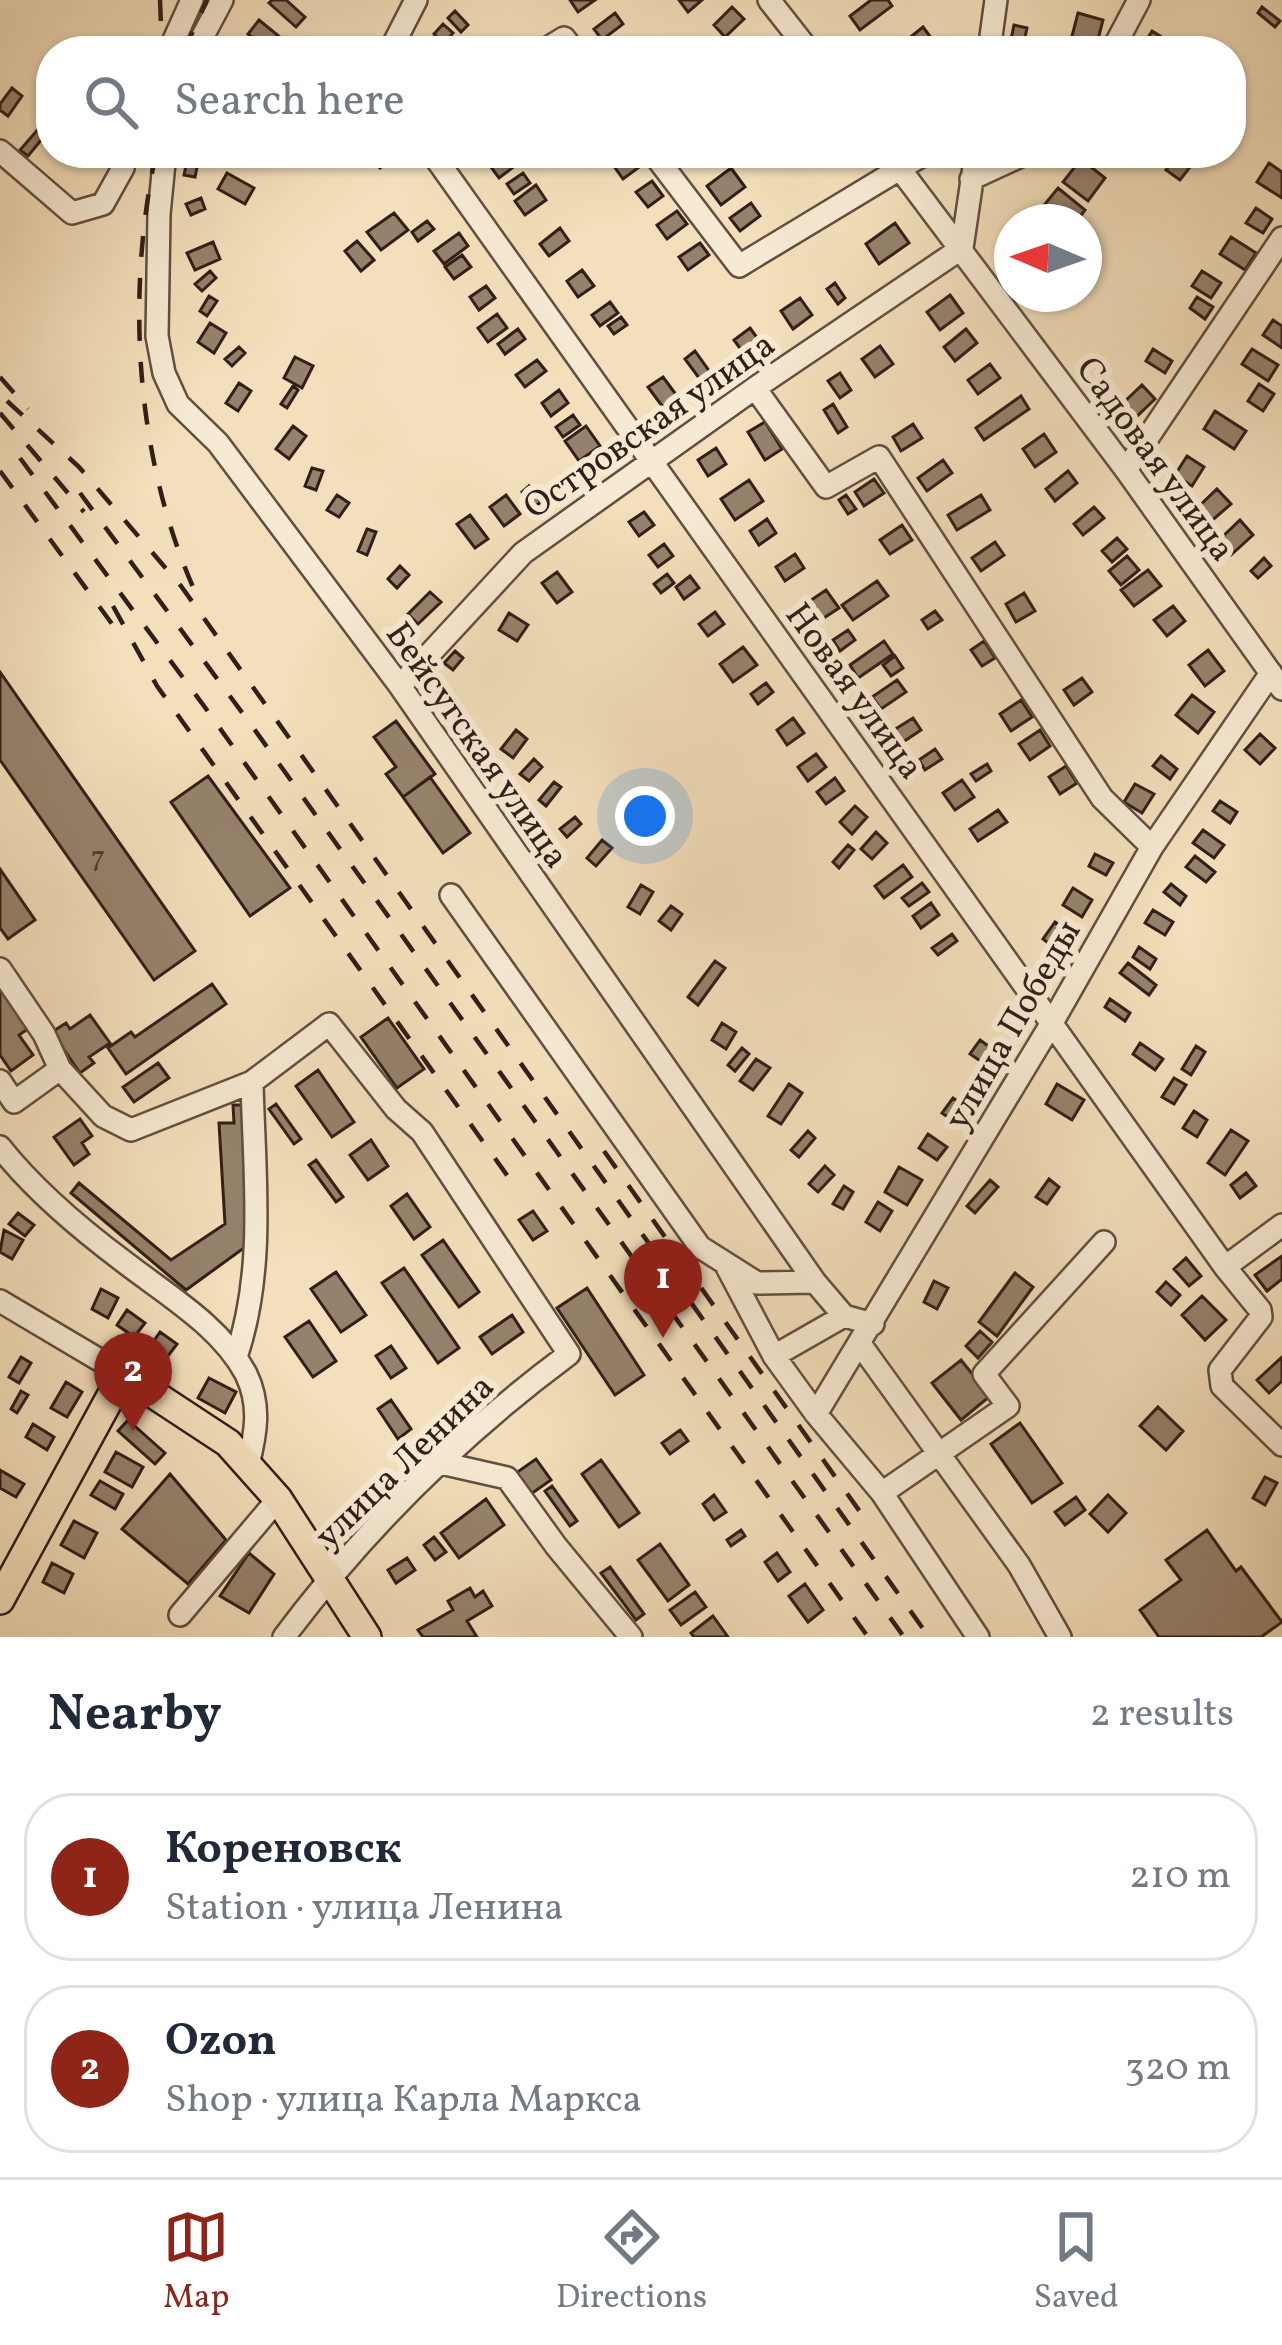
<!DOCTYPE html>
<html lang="en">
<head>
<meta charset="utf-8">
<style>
	body { margin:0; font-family:Vollkorn,serif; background:#f6f6f7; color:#1f2937 }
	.compass { position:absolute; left:994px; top:204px; width:108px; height:108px; border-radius:50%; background:#fff; box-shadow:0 3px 9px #0004; rotate:272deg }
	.you { position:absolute; left:645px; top:816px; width:42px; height:42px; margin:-30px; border:9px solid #fff; border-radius:50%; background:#1a73e8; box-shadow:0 0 0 18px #1a73e833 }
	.badge { display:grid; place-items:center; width:78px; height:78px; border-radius:50%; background:#8f2418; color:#fff; font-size:39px; font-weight:700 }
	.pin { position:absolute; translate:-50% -99px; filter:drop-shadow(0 3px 6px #0008) }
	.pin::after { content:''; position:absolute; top:63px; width:42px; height:36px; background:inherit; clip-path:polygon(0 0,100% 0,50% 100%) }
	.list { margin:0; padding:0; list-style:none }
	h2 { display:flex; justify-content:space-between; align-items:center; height:156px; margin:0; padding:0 48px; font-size:51px }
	h2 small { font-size:39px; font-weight:400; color:#747a83 }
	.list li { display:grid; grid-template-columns:78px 1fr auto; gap:36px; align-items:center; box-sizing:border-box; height:168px; margin:0 24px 24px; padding:0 24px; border:3px solid #e0e1e3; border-radius:48px }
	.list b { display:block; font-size:45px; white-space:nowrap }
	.list p { margin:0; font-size:39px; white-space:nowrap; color:#747a83 }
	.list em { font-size:39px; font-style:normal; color:#747a83 }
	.icon { flex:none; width:66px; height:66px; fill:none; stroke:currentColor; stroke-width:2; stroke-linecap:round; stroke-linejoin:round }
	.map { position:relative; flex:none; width:1282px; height:1637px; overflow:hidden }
	.search { position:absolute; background:#fff; box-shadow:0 3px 9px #0004; left:36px; right:36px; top:36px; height:132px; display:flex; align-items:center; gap:30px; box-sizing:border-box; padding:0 42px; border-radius:48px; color:#747a83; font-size:45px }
	.sheet { height:540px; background:#fff }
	nav { display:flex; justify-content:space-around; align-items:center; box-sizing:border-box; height:168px; border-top:3px solid #e0e1e3; background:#fff; font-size:33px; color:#747a83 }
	nav a { display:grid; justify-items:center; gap:6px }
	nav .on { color:#8f2418 }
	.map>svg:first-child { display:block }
</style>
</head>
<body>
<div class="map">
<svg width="1282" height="1637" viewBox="0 0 1282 1637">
	<rect width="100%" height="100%" fill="#f3dfbb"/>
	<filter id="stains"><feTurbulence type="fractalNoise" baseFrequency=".00167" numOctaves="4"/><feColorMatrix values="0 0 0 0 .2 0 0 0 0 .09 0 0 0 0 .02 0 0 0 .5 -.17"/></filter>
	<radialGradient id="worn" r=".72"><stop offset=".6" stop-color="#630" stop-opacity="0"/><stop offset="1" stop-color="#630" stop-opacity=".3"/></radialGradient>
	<path fill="#96826c" stroke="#311e17" stroke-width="3" d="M272 0H286L305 17 296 27 269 3Z
		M570 0H595L578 12Z
		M679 0H702L688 12Z
		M871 0H888L892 6 860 30 850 16Z
		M732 7 744 19 725 37 714 25Z
		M1262 7 1280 21 1275 27 1258 13Z
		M455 11 468 25 461 32 448 18Z
		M615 13 623 24 602 40 594 29Z
		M1078 13 1103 20 1096 47 1071 40Z
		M259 20 281 38 270 51 248 34Z
		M443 24 453 33 444 44 434 34Z
		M1014 25 1027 28 1022 51 1009 49Z
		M923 27 941 51H899L897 48Z
		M1152 31 1173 44 1169 51H1140Z
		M119 39 133 49 132 51 113 48Z
		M12 88 22 96 8 116 0 110V104Z
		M40 127 47 133 28 156 20 150Z
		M377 153H396L398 155 380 168 371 157Z
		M502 153H507L516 165 499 178 488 163Z
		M624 153H633L642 165 623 179 611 162Z
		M683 153H710L692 166Z
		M812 153H839L821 166Z
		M1179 153 1194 162 1180 180 1166 170Z
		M188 156 199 158 195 177 184 175Z
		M1081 159 1105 178 1088 201 1063 182Z
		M1269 163 1282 172V198L1257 182Z
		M731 168 745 187 721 205 707 186Z
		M227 173 254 188 245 204 218 189Z
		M523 173 530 183 514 194 507 184Z
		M652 181 663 196 648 207 636 192Z
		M536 185 546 200 525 215 515 201Z
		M1058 188 1085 210 1076 222H1067L1045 204Z
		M201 198 205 209 191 215 186 204Z
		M751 203 760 216 740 231 730 218Z
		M1256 208 1272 219 1263 233 1246 223Z
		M677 211 687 224 667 239 657 225Z
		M394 213 408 230 381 250 367 232Z
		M427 221 434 229 418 241 412 232Z
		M895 223 909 243 879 264 866 244Z
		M560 228 569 241 549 256 540 244Z
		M459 233 468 246 444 264 434 251Z
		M1084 236 1099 249 1084 267Z
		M1231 237 1256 253 1245 270 1220 254Z
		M357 241 374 260 361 271 345 251Z
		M213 242 220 259 195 270 187 253Z
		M700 243 709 255 688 270 679 257Z
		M462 255 471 267 454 279 445 267Z
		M582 270 594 286 578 297 567 281Z
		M210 271 216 278 202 291 195 284Z
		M1202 271 1221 283 1211 298 1192 286Z
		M835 283 845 298 838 304 827 289Z
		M486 286 495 298 479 310 470 297Z
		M950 295 963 313 940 330 927 312Z
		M209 296 217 301 207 316 200 311Z
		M1197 297 1213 307 1205 319 1190 308Z
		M800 298 812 315 793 329 781 311Z
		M610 302 618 313 600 326 592 315Z
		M497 314 507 328 488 342 478 328Z
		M621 317 627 325 614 334 608 326Z
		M1273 320 1282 326V348L1263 335Z
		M210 323 226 333 214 353 198 342Z
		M750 328 766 350 750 362 734 340Z
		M518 329 525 339 505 354 498 344Z
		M966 329 977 343 955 361 944 347Z
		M880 346 893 364 875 377 862 359Z
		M239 347 245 353 232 366 225 359Z
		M1153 349 1172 361 1165 373 1146 361Z
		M1252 349 1278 365 1268 381 1242 364Z
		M695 351 712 375 702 382 685 359Z
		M295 357 313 366 302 388 284 378Z
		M537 360 546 371 525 387 516 375Z
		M990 364 1000 378 978 394 968 380Z
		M840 373 851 390 840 398 828 381Z
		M663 377 680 400 665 410 648 387Z
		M239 383 251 391 238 411 226 403Z
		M1259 384 1274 394 1263 411 1248 401Z
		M1142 385 1155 399 1133 420 1120 406Z
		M293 386 298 390 287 408 281 404Z
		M559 390 568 403 551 416 542 403Z
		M1021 396 1029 409 984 440 976 428Z
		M833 404 847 427 838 433 824 410Z
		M1215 411 1246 431 1234 449 1204 429Z
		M573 415 580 425 563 437 556 427Z
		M765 422 782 449 765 460 748 432Z
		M913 424 922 438 901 451 893 437Z
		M293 426 306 436 289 459 276 449Z
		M586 426 600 446 579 461 565 441Z
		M1044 434 1056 452 1035 467 1023 449Z
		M716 448 726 464 708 476 698 460Z
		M1187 456 1204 467 1192 486 1175 475Z
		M943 460 952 473 927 491 918 478Z
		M312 468 323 471 316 490 305 486Z
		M1068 471 1077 483 1055 501 1046 489Z
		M874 479 884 493 864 506 855 492Z
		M749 480 763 501 735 520 721 499Z
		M529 486 541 502 533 508 522 492Z
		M1217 489 1231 504 1208 524 1195 510Z
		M337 495 349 503 339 517 327 510Z
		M506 495 520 514 504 526 490 507Z
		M846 495 856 509 848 514 839 500Z
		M981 495 990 510 957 530 948 515Z
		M1094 507 1104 518 1083 535 1074 524Z
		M644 512 654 525 639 536 629 522Z
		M470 515 488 539 475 548 457 524Z
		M767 519 776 533 759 545 750 531Z
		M1240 520 1253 535 1231 555 1218 541Z
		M902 525 912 540 890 554 880 540Z
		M367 529 376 532 367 555 358 551Z
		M1117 538 1127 549 1112 562 1102 551Z
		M995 542 1004 555 981 571 972 558Z
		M664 544 673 556 658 567 649 555Z
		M795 554 804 568 785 581 776 567Z
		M1127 556 1139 570 1121 585 1109 571Z
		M1264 558 1271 566 1258 578 1251 571Z
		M400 566 409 575 397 588 388 579Z
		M1148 570 1161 586 1134 606 1121 590Z
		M557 572 572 592 557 603 542 583Z
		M667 574 674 583 661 593 654 584Z
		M690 576 699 588 684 599 676 587Z
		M877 581 888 596 853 620 842 605Z
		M826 590 839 608 813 625 801 607Z
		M430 592 441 602 418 624 408 614Z
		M1024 593 1035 611 1016 622 1006 604Z
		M1173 606 1185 621 1167 636 1154 620Z
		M935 611 942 620 928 629 922 620Z
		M715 612 724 624 708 636 699 624Z
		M509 613 528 625 517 641 499 630Z
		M848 630 855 640 840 651 833 640Z
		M884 641 893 654 858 678 850 665Z
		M984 641 995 658 982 666 971 650Z
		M743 647 757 665 733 682 720 664Z
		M1208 650 1224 671 1205 686 1189 665Z
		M455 651 463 658 453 670 444 663Z
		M895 656 903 668 891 676 883 665Z
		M0 672 195 951 154 980 0 760Z
		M1082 678 1092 692 1074 705 1064 690Z
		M897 680 906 692 881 709 872 697Z
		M766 683 773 692 758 704 751 694Z
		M1192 695 1214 712 1198 733 1176 715Z
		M1021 700 1032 717 1011 731 1000 714Z
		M793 718 804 733 787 745 777 730Z
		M913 718 921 730 903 742 894 730Z
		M396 721 435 774 403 797 386 774 396 767 374 737Z
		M516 730 527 739 513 758 501 749Z
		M1040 730 1050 746 1030 760 1019 744Z
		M1260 734 1275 748 1260 764 1245 750Z
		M935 749 942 759 925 770 919 760Z
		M816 754 826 767 808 781 798 767Z
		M1161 756 1177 769 1170 779 1153 766Z
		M534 759 542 767 529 781 520 774Z
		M987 764 991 771 976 781 971 774Z
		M1066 766 1077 783 1060 794 1049 777Z
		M208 776 290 888 250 916 171 802Z
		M430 777 470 833 443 853 403 797Z
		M835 778 844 791 826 804 817 792Z
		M962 780 974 797 955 810 943 793Z
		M554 782 561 787 546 806 539 800Z
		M1135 784 1154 794 1142 813 1124 802Z
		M1220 801 1237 812 1230 823 1213 811Z
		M855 806 867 817 852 834 840 822Z
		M998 810 1007 822 978 841 970 829Z
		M575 817 581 824 567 837 560 829Z
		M1203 830 1224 845 1214 858 1193 843Z
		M876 832 887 843 872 859 861 849Z
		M602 840 612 848 596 866 587 858Z
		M848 845 854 850 839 868 833 862Z
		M1095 854 1113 863 1106 875 1089 866Z
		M1195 856 1215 872 1206 882 1186 867Z
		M903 865 912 877 884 898 875 886Z
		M0 869 35 920 8 939 0 928Z
		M922 883 929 892 909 906 902 898Z
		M1171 884 1186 896 1180 905 1164 892Z
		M641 885 653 892 640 914 628 907Z
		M1073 888 1092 900 1082 917 1063 905Z
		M931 903 939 915 921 928 913 916Z
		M671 906 682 914 671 930 659 921Z
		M1153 910 1173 922 1165 935 1145 923Z
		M1055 922 1074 936 1061 953 1043 939Z
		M952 934 957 941 938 955 932 948Z
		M1139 947 1156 959 1150 969 1133 957Z
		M715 961 725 968 698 1005 688 997Z
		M1128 963 1156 985 1149 995 1120 973Z
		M0 980 32 1026 19 1035 33 1055 11 1071 0 1055Z
		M212 984 226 1004 126 1074 108 1048 131 1032 135 1037Z
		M1110 999 1130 1013 1125 1021 1105 1007Z
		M90 1015 110 1043 89 1057 94 1063 80 1073 52 1032 66 1023 70 1029Z
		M388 1018 424 1069 397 1088 361 1037Z
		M722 1023 736 1032 726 1049 712 1040Z
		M980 1040 998 1053 989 1067 970 1054Z
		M1140 1043 1163 1059 1155 1070 1133 1054Z
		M1196 1046 1205 1052 1191 1075 1182 1069Z
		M742 1048 749 1054 735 1071 728 1065Z
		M756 1059 770 1068 753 1090 740 1081Z
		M158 1063 169 1078 134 1102 123 1087Z
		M318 1070 354 1122 332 1137 296 1086Z
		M1174 1078 1186 1085 1174 1104 1162 1097Z
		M789 1084 802 1093 781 1124 768 1116Z
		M1057 1084 1084 1100 1072 1120 1046 1104Z
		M953 1098 971 1110 960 1125 942 1113Z
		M276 1104 301 1139 294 1144 269 1109Z
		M233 1105H244L248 1245 186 1290 71 1193 79 1183 171 1260 225 1224 219 1123H234Z
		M1194 1111 1207 1120 1197 1137 1183 1128Z
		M80 1119 92 1136 82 1143 89 1154 74 1165 54 1137Z
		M1231 1130 1248 1141 1225 1175 1208 1163Z
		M808 1131 815 1138 799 1157 791 1150Z
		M928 1134 947 1147 937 1160 919 1148Z
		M371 1140 388 1166 368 1180 350 1155Z
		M316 1160 343 1197 336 1202 309 1165Z
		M825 1166 834 1175 818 1192 809 1184Z
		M899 1167 922 1180 907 1205 885 1192Z
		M1246 1173 1256 1186 1240 1198 1231 1185Z
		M1049 1179 1059 1187 1047 1204 1036 1197Z
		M990 1180 998 1187 975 1213 967 1206Z
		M844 1186 853 1192 843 1209 833 1204Z
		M407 1194 430 1227 414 1239 391 1206Z
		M878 1202 892 1211 880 1231 866 1222Z
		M533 1211 547 1231 533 1240 519 1220Z
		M18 1213 34 1225 25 1236 9 1224Z
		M4 1230 23 1240 12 1259 0 1252Z
		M443 1240 479 1292 459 1307 422 1255Z
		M1282 1256V1279L1267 1291 1255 1275Z
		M1186 1258 1201 1276 1189 1286 1174 1269Z
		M404 1268 459 1348 438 1363 382 1283Z
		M336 1272 366 1315 341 1332 311 1289Z
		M1015 1273 1033 1287 997 1336 979 1322Z
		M934 1281 948 1288 937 1309 924 1302Z
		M1166 1282 1180 1295 1171 1305 1157 1292Z
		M587 1288 644 1375 615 1395 557 1308Z
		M101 1289 118 1298 108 1318 92 1309Z
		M1202 1296 1226 1320 1205 1340 1182 1315Z
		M127 1310 145 1323 134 1337 117 1325Z
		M512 1315 523 1332 492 1354 480 1337Z
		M309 1321 336 1361 313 1377 285 1337Z
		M980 1331 992 1342 978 1358 966 1346Z
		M160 1332 177 1344 165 1360 149 1348Z
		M391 1346 406 1368 391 1378 376 1356Z
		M21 1357 31 1363 19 1383 9 1377Z
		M1282 1357V1381L1269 1393 1257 1380Z
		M961 1360 990 1396 961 1420 932 1383Z
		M209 1378 236 1392 225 1413 198 1398Z
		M66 1382 82 1392 67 1417 51 1408Z
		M21 1391 28 1395 17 1413 11 1409Z
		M391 1400 411 1429 398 1439 378 1409Z
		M1158 1407 1183 1431 1166 1450 1140 1426Z
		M128 1420 165 1453 155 1464 118 1431Z
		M1020 1423 1062 1483 1032 1503 991 1444Z
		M33 1424 54 1437 47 1450 26 1437Z
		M680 1430 688 1441 670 1454 662 1443Z
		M116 1452 143 1467 132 1487 105 1472Z
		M536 1459 551 1480 531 1494 516 1473Z
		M601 1460 639 1513 619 1527 582 1474Z
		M0 1470 24 1484 16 1497 0 1488Z
		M170 1474 226 1540 188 1584 122 1529Z
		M1265 1477 1277 1483 1265 1505 1253 1498Z
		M100 1481 123 1494 115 1509 91 1495Z
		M552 1486 577 1521 570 1526 545 1491Z
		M714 1495 726 1512 714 1520 703 1504Z
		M1108 1495 1126 1513 1108 1532 1090 1514Z
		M1076 1497 1085 1510 1065 1525 1055 1512Z
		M486 1499 504 1525 459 1558 441 1533Z
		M74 1521 97 1533 84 1558 61 1545Z
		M741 1530 745 1536 731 1546 727 1540Z
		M1207 1530 1236 1571 1241 1567 1282 1622 1261 1637H1159L1140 1610 1181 1580 1166 1560Z
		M434 1537 446 1552 435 1560 424 1545Z
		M660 1544 689 1585 668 1601 638 1560Z
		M249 1553 274 1574 249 1613 220 1596Z
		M777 1553 790 1572 778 1581 765 1562Z
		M407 1558 415 1570 396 1583 388 1570Z
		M52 1563 73 1574 64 1593 43 1582Z
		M610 1567 644 1614 636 1620 601 1573Z
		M805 1584 823 1610 808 1622 789 1596Z
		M470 1588 475 1597 483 1591 492 1606 467 1621 477 1637H423L418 1630 453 1610 448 1601Z
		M695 1592 706 1607 681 1625 670 1610Z
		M713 1616 728 1637H694L691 1633Z"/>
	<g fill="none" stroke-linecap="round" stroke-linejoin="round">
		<g stroke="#624e40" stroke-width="26">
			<path id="minor" d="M769 0 809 51
				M169 51 192 0
				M195 51 222 0
				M390 51 416 0
				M543 51 564 38 574 51
				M989 51 996 0
				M1112 51 1139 0
				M0 151 72 213 103 204 123 168 126 153
				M165 153 159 214 157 336 164 373 178 404 218 443 400 686 815 1282 844 1316 873 1324
				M432 153 1225 1267 1260 1310 1261 1317 1220 1370 1222 1386 1282 1445
				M653 153 739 266 926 153
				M888 153 1126 470 1282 689
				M971 179 1027 153
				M962 248 976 153
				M755 388 826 487 879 457 1102 798 1152 847
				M1126 470 1282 238
				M400 686 523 553 755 388 962 248
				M451 895 700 1247 757 1283 815 1282
				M0 969 44 1034 60 1069
				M0 1081 14 1102 60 1069 103 1116 131 1130 252 1082
				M0 1147C34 1190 79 1228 123 1261 164 1293 221 1326 246 1374 261 1405 256 1433 248 1465
				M727 1267 774 1356 816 1414 882 1493 978 1637
				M1225 1267 1282 1225
				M0 1301 123 1374
				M860 1344 1019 1565 1060 1637
				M774 1356 844 1316
				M236 1357C266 1269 254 1173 252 1082L329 1024 396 1109 422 1132 569 1354C460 1435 365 1529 284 1637
				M816 1414 1053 1021 1152 847 1271 673
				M441 1463 507 1478 556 1546 631 1637
				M882 1493 1008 1406 984 1374 1104 1242
				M180 1615 278 1499"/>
		</g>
		<g stroke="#311e17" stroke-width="32">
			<path id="major" d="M0 1600 123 1374 228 1443 278 1499 367 1637"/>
		</g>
		<use href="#minor" stroke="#f7ead3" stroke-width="21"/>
		<use href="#major" stroke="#f3dfbb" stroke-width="27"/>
		<path stroke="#311e17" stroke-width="4.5" stroke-dasharray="21 21" stroke-linecap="butt" d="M160 0 162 51
			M184 51 207 0
			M156 153C126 294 135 454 193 587
			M0 377 28 409
			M7 401 79 467 181 586 929 1637
			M0 413 84 512
			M20 458 204 706 868 1637
			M0 471 115 628
			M80 493 252 726 904 1637
			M113 606 157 686 519 1192
			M604 1151 868 1523"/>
	</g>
	<g text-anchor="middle" stroke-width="12" stroke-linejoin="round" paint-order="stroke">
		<g font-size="30" fill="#4a372c">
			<text x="98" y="866">7</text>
		</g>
		<g font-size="36" fill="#311e17" stroke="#f7ead3">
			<text transform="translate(648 424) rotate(-35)" y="13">Островская улица</text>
			<text transform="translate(1157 458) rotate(54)" y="13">Садовая улица</text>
			<text transform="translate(856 690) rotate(54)" y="13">Новая улица</text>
			<text transform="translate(479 744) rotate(55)" y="13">Бейсугская улица</text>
			<text transform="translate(1011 1024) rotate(-60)" y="13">улица Победы</text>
			<text transform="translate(403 1460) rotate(-44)" y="13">улица Ленина</text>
		</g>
	</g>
	<rect width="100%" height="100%" filter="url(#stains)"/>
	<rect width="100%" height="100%" fill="url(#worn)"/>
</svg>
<svg class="compass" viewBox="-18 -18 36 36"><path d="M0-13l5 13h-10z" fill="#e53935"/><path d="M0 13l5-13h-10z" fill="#747a83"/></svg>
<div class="you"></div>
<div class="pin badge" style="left:663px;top:1338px">1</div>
<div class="pin badge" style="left:133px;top:1431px">2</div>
<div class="search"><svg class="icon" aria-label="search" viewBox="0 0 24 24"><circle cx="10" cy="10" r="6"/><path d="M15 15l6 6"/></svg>Search here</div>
</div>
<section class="sheet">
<h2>Nearby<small>2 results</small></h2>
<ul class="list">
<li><span class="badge">1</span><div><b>Кореновск</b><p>Station · улица Ленина</p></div><em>210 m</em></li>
<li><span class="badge">2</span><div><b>Ozon</b><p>Shop · улица Карла Маркса</p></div><em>320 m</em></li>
</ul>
</section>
<nav>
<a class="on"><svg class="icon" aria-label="map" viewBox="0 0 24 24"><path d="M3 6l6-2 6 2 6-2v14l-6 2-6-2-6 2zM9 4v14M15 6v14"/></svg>Map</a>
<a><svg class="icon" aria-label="directions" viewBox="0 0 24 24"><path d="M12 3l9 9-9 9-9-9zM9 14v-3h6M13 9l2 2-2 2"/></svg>Directions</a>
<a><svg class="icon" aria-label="saved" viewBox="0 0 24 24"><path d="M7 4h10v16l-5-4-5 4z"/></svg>Saved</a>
</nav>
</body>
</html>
